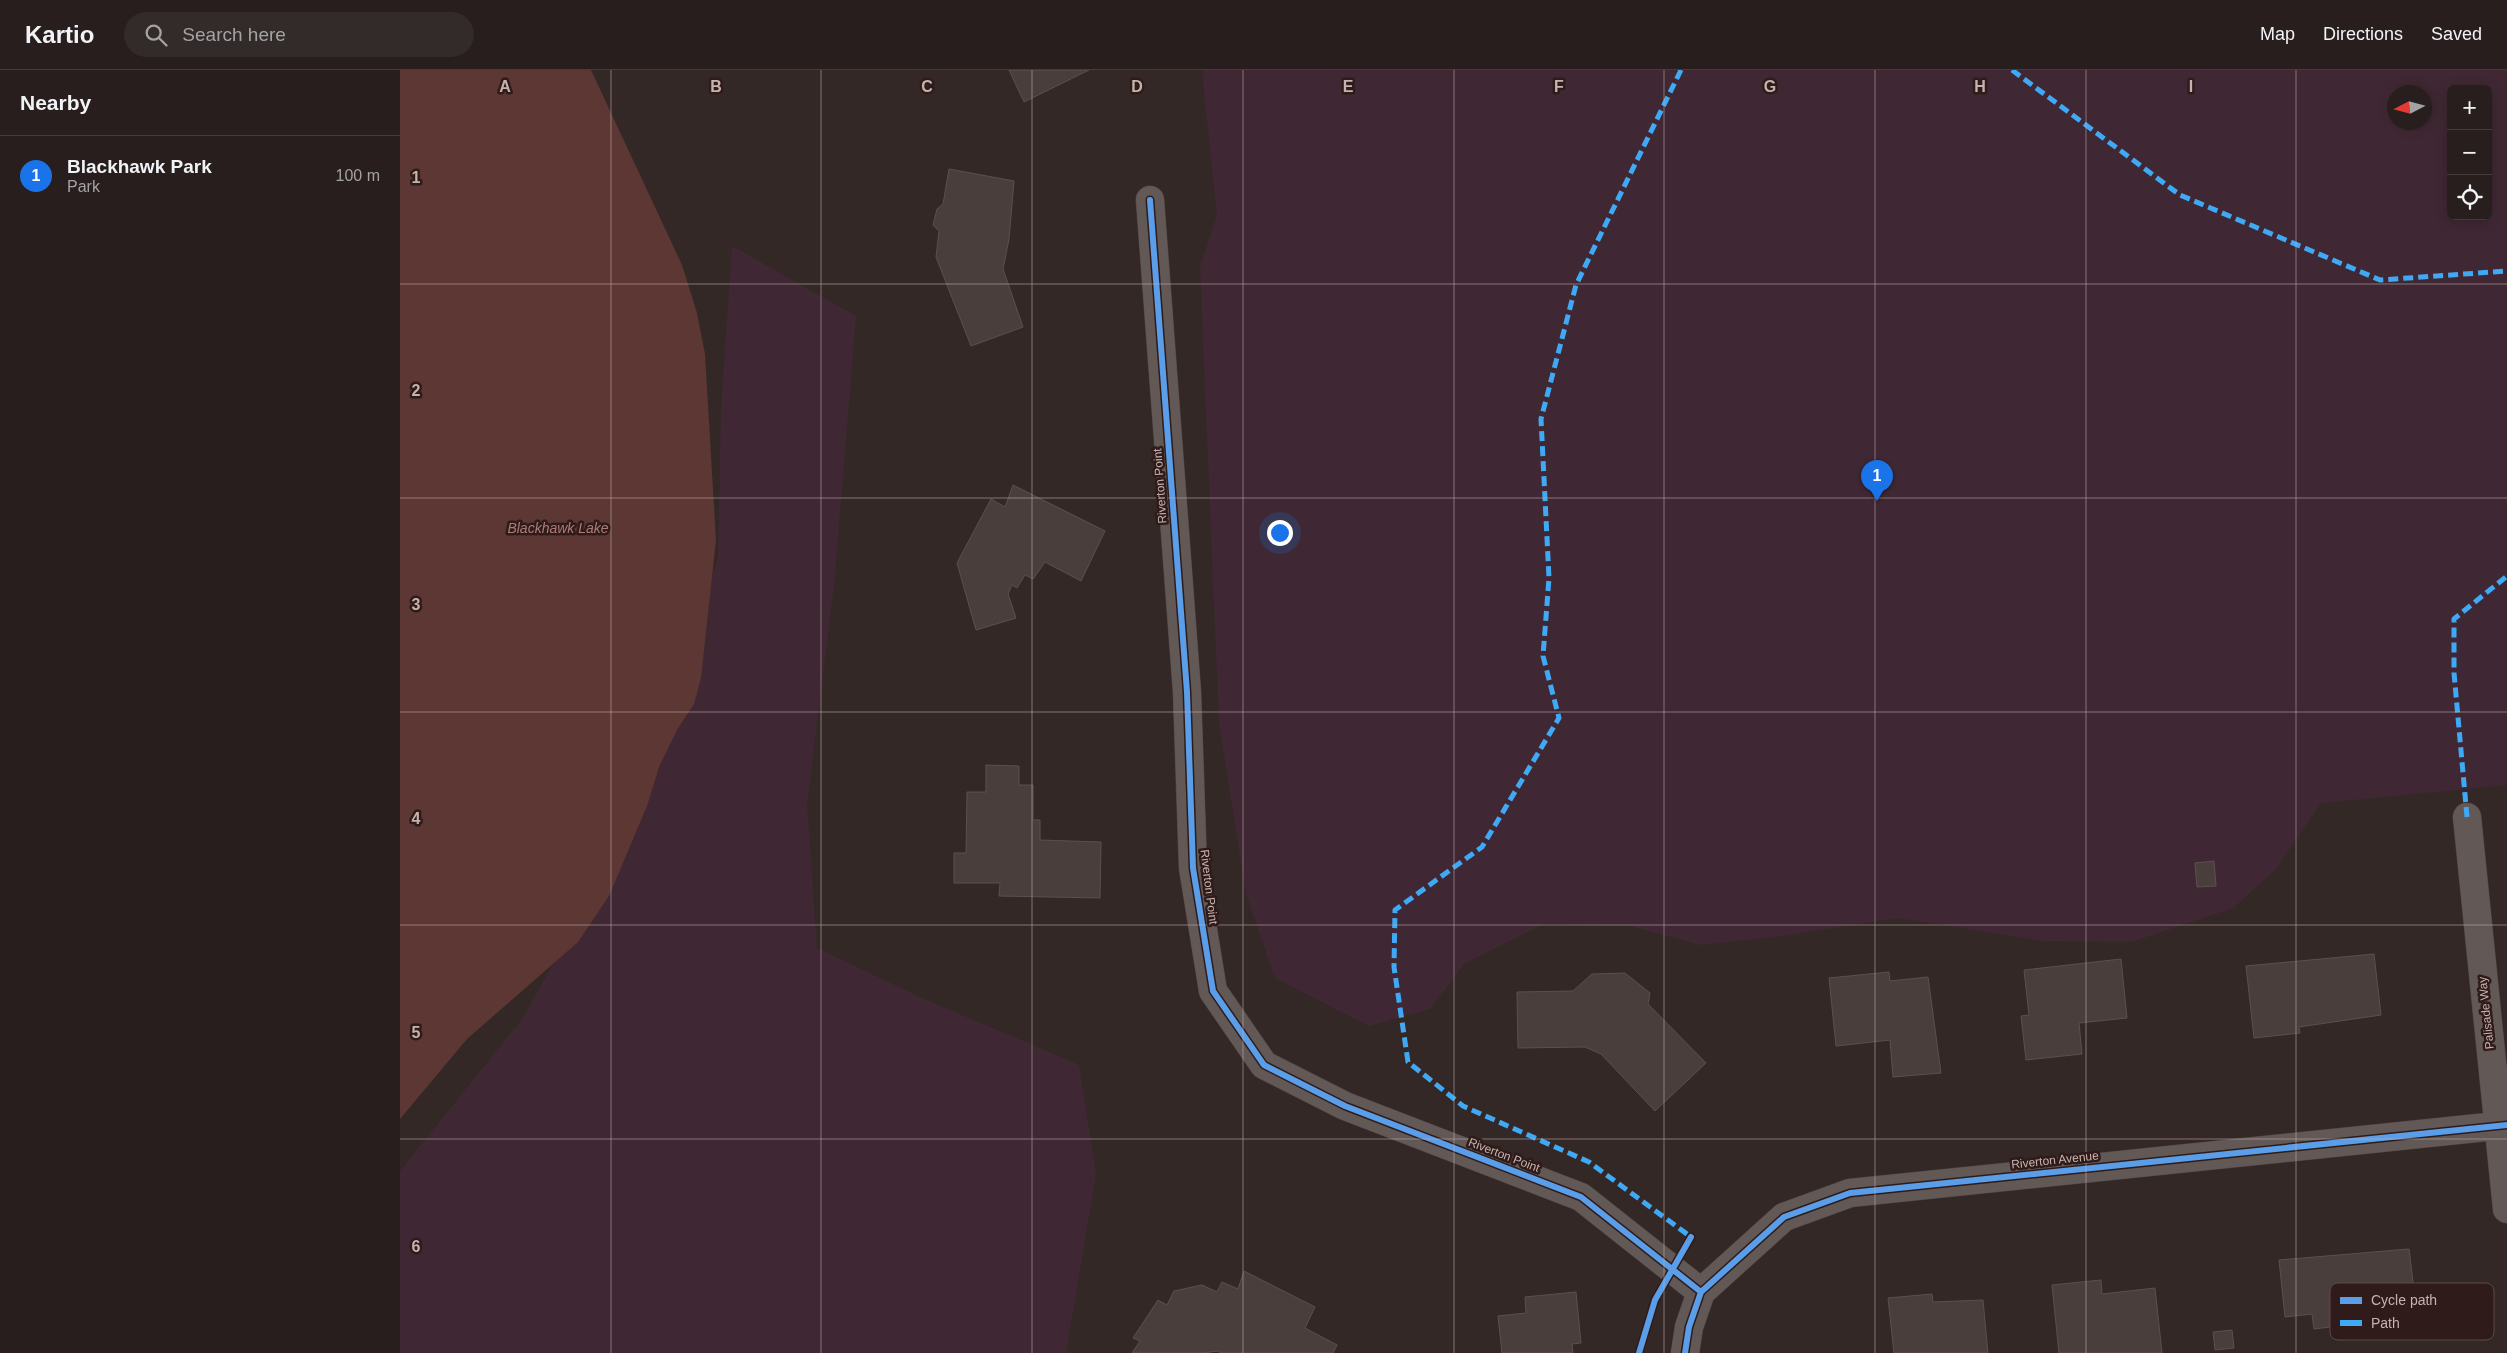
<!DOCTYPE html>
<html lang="en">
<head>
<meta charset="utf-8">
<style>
	body { margin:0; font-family:Helvetica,sans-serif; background:#332b2a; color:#f1f3f6 }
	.controls { position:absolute; right:15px; top:15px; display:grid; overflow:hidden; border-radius:8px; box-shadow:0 2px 12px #0003 }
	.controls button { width:45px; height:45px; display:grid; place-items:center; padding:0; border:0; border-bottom:1px solid #433c3b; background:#271e1d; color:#f1f3f6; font:25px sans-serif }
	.compass { position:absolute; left:1987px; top:15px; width:45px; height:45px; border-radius:50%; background:#271e1d; box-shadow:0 2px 12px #0003; rotate:264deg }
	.you { position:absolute; left:879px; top:462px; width:18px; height:18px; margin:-12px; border:4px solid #fff; border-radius:50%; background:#1a73e8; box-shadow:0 0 0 8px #1a73e833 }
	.badge { display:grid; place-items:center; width:32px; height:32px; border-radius:50%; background:#1a73e8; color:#fff; font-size:16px; font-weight:700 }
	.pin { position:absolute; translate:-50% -41px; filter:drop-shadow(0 1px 2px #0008) }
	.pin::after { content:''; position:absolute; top:26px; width:18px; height:15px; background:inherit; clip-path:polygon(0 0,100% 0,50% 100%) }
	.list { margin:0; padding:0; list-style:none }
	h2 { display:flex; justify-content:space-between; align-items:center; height:65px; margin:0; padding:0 20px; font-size:21px }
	h2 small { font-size:16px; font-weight:400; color:#a4a2a4 }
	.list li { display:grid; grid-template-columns:32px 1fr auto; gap:15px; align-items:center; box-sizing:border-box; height:80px; padding:0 20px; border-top:1px solid #433c3b }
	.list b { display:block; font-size:19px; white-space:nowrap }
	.list p { margin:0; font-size:16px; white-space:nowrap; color:#a4a2a4 }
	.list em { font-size:16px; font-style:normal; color:#a4a2a4 }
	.icon { flex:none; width:28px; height:28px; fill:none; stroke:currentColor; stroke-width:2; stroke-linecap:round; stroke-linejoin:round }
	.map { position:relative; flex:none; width:2107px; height:1283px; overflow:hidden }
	header { display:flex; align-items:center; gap:30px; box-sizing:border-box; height:70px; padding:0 25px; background:#271e1d; border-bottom:1px solid #433c3b }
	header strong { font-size:24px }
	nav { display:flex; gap:28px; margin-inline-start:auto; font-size:18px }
	.search { width:350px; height:45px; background:#332b2a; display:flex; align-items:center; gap:12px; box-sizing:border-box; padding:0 18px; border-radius:28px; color:#a4a2a4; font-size:19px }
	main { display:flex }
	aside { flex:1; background:#271e1d }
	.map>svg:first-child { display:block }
</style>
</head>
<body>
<header>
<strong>Kartio</strong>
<div class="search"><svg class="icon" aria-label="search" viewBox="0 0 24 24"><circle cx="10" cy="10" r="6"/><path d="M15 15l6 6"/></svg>Search here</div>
<nav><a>Map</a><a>Directions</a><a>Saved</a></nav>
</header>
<main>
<aside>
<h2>Nearby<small></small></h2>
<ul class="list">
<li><span class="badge">1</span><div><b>Blackhawk Park</b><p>Park</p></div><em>100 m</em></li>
</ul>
</aside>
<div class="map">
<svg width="2107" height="1283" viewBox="0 0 2107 1283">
	<rect width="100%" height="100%" fill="#342827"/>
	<path fill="#3f2833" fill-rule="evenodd" d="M802 0H2107V715L1921 733 1876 799 1833 838 1731 872 1644 871 1498 848 1382 866 1300 875 1230 856 1143 854 1065 893 1030 939 969 956 875 908 846 824 819 652 800 196 817 146ZM2051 19H2088V146H2051ZM1994 22H2024V52H1994Z
		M332 176 456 246 434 515 407 735 417 878 522 928 679 995 696 1104 666 1283H0V1101L122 949 212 790 318 488 321 339Z"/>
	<path fill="#5d3733" d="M0 0H191L282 195 297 243 305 284 316 470 301 608 294 634 277 660 259 697 247 736 209 826 178 872 67 969 0 1049Z"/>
	<path fill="#4a3e3d" stroke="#5c504e" d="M609 0H689L624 32Z
		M549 99 614 111 609 169 603 199 623 257 571 276 536 187 539 161 533 155 537 139 543 134Z
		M613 415 705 461 681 511 645 492 633 509 625 505 617 518 612 515 608 524 616 548 576 560 557 493 591 429 605 437Z
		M586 695 619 696V715H633V750H640V770L701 772 700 828 599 826 600 813H554V783H566L567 722H586Z
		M1814 791 1816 816 1797 817 1795 793Z
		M1974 884 1981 945 1899 957 1900 963 1854 968 1846 896Z
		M1721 889 1727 948 1679 953 1682 984 1626 990 1621 946 1629 945 1624 900Z
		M1489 902 1490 911 1528 907 1541 1003 1493 1007 1490 970 1436 976 1429 908Z
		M1225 903 1250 923 1248 934 1306 993 1255 1041 1201 984 1185 977 1118 978 1117 922 1173 921 1192 904Z
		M2009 1179 2015 1228 1964 1234 1965 1240 1953 1242 1955 1254 1914 1259 1912 1244 1885 1247 1879 1190Z
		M844 1201 915 1237 905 1258 937 1275 933 1283H822L817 1281 804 1283H732L740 1271 733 1268 758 1230 767 1235 774 1221 802 1215 817 1222 822 1212 838 1219Z
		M1701 1210 1702 1224 1755 1218 1762 1283H1659L1652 1215Z
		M1176 1222 1181 1273 1172 1274 1173 1283H1102L1098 1246 1126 1243 1125 1227Z
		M1532 1224 1533 1232 1583 1230 1588 1283H1494L1488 1228Z
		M1832 1260 1834 1278 1815 1280 1813 1262Z"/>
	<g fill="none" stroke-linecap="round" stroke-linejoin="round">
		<g stroke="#4d4443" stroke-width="29">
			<path id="minor" d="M750 130 787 622 793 798 813 921 864 995 945 1036 1181 1127 1301 1222
				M2067 747 2107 1139
				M1285 1283 1289 1257 1301 1222 1384 1147 1450 1123 2107 1055"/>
		</g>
		<use href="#minor" stroke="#625856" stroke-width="28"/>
		<path stroke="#3fa9f5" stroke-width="5" stroke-dasharray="10 5" stroke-linecap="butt" d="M1281 0 1176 215 1141 349 1149 508 1143 586 1159 648 1082 777 995 840 994 897 1008 992 1063 1036 1189 1092 1291 1167
			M1612 0 1780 125 1980 210 2107 201
			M2067 747 2054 603V549L2107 506"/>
		<g stroke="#2f1c1a" stroke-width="9">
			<path id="cycleway" d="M750 130 787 622 793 798 813 921 864 995 945 1036 1181 1127 1301 1222
				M1239 1283 1255 1230 1291 1167
				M1285 1283 1289 1257 1301 1222 1384 1147 1450 1123 2107 1055"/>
		</g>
		<use href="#cycleway" stroke="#5a9eea" stroke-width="6"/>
	</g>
	<path fill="none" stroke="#c6b3af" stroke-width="1" stroke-opacity="0.55" d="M211 0V1283M421 0V1283M632 0V1283M843 0V1283M1054 0V1283M1264 0V1283M1475 0V1283M1686 0V1283M1896 0V1283M0 214H2107M0 428H2107M0 642H2107M0 855H2107M0 1069H2107"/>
	<g text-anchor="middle" stroke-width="5" stroke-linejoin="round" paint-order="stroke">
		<g font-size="12" fill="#c6b3af" stroke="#2f1c1a">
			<text transform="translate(760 416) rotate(-94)" y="4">Riverton Point</text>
			<text transform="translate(809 817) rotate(83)" y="4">Riverton Point</text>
			<text transform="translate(2086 943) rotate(-96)" y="4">Palisade Way</text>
			<text transform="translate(1104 1085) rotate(21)" y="4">Riverton Point</text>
			<text transform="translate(1655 1090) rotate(-6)" y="4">Riverton Avenue</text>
		</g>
		<g font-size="14" font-style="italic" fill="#af7c76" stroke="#2f1c1a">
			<text x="158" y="463">Blackhawk Lake</text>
		</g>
	</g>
	<rect x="1930" y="1213" width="164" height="57" rx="8" fill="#2f1c1a" stroke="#5c4947" stroke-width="1"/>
	<rect x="1940" y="1227" width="22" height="7" fill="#5a9eea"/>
	<rect x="1940" y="1250" width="22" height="6" fill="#3fa9f5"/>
	<g font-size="14" fill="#c6b3af">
		<text x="1971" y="1235">Cycle path</text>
		<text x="1971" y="1258">Path</text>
	</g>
	<g font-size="16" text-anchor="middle" font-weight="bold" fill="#c6b3af" stroke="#2f1c1a" stroke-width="5" stroke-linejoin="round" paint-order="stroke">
		<text x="105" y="22">A</text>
		<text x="316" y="22">B</text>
		<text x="527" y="22">C</text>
		<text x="737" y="22">D</text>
		<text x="948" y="22">E</text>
		<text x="1159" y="22">F</text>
		<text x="1370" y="22">G</text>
		<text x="1580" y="22">H</text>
		<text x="1791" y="22">I</text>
		<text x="16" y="113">1</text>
		<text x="16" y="326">2</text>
		<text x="16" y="540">3</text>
		<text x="16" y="754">4</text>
		<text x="16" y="968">5</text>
		<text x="16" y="1182">6</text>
	</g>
</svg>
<div class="controls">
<button>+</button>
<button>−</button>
<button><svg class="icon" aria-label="locate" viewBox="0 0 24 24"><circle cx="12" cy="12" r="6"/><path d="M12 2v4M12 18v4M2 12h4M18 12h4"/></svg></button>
</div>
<svg class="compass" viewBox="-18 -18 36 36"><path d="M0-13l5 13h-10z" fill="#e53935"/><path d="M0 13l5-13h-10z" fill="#a4a2a4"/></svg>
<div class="you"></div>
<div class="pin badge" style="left:1477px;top:431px">1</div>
</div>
</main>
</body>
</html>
